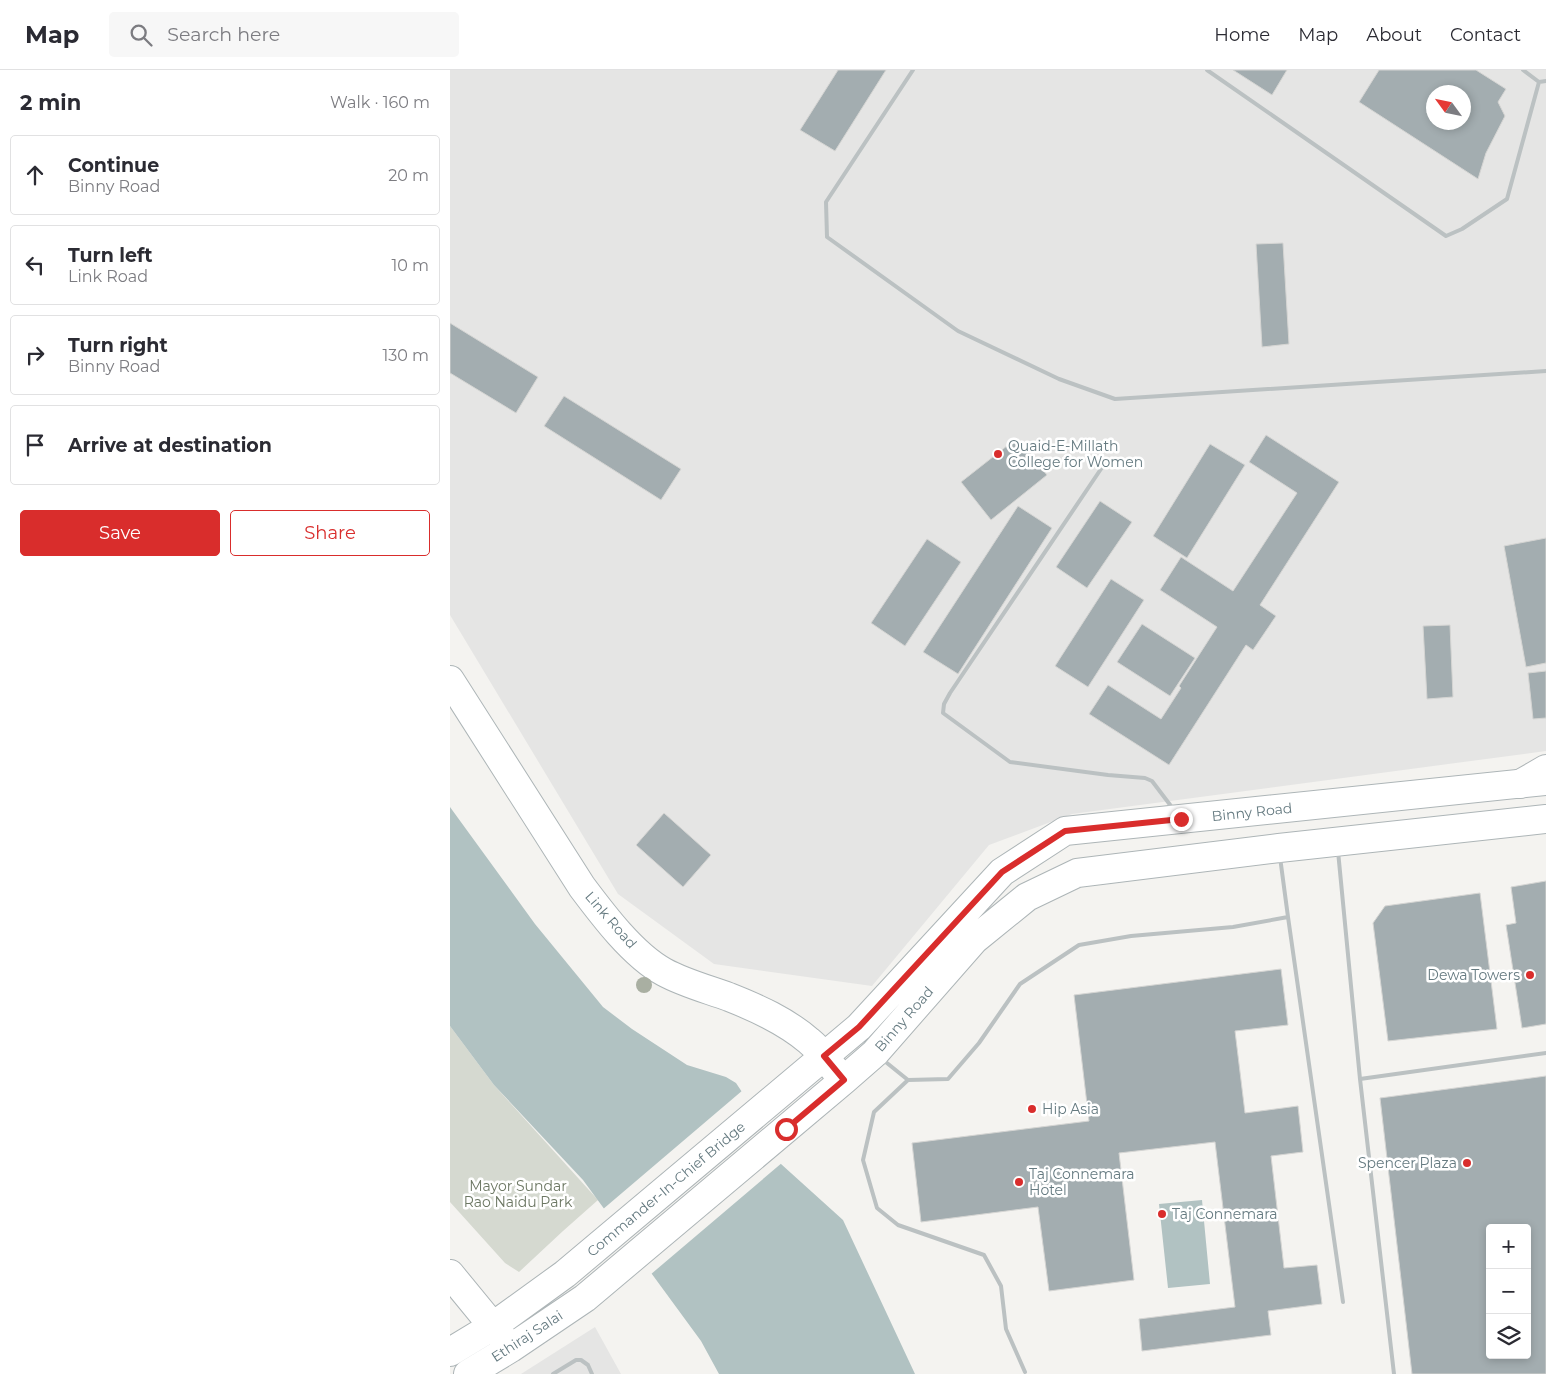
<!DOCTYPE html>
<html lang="en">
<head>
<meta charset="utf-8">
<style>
	body { margin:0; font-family:Montserrat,sans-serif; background:#f7f7f7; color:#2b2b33 }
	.controls { position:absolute; right:15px; bottom:15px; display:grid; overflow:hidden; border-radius:5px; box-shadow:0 2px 8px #0003 }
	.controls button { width:45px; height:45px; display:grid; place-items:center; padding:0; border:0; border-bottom:1px solid #e1e1e2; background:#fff; color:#2b2b33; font:25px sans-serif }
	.compass { position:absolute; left:976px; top:15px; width:45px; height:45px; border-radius:50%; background:#fff; box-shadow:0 2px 8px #0003; rotate:303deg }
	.stop { position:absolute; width:15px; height:15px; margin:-11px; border:4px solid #d92d2c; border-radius:50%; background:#fff }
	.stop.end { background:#d92d2c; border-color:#fff; box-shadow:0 1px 5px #0008 }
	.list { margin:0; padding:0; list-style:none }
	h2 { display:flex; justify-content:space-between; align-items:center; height:65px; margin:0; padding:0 20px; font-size:21px }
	h2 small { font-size:16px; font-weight:400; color:#7c7c81 }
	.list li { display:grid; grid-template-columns:32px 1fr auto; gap:15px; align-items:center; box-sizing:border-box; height:80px; margin:0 10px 10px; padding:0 10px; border:1px solid #e1e1e2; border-radius:5px }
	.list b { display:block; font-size:19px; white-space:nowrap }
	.list p { margin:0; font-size:16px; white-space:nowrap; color:#7c7c81 }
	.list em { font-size:16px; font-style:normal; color:#7c7c81 }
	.actions { display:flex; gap:10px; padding:15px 20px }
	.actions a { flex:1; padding:11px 0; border:1px solid #d92d2c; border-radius:5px; text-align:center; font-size:18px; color:#d92d2c }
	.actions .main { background:#d92d2c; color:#fff }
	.icon { flex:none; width:28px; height:28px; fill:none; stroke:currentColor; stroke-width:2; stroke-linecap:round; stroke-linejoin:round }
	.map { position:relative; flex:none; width:1096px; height:1304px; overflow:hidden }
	header { display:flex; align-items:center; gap:30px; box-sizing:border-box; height:70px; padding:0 25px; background:#fff; border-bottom:1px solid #e1e1e2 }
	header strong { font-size:24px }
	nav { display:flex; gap:28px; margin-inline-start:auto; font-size:18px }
	.search { width:350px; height:45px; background:#f7f7f7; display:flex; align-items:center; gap:12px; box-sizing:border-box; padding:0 18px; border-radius:5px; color:#7c7c81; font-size:19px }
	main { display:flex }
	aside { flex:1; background:#fff }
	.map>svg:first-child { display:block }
</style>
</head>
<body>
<header>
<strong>Map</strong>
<div class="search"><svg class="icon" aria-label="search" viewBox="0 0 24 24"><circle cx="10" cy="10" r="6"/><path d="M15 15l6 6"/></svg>Search here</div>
<nav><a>Home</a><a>Map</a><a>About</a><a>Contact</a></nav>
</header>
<main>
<aside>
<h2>2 min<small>Walk · 160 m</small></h2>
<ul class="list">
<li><svg class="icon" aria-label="ahead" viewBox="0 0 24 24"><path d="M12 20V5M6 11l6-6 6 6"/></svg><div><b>Continue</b><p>Binny Road</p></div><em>20 m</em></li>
<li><svg class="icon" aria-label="left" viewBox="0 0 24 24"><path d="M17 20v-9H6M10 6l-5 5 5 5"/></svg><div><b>Turn left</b><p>Link Road</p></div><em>10 m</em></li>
<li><svg class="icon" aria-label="right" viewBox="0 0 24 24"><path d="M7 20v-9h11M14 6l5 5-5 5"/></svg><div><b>Turn right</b><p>Binny Road</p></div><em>130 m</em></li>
<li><svg class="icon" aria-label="arrive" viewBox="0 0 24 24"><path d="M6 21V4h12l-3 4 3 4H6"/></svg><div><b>Arrive at destination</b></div></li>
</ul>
<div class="actions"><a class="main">Save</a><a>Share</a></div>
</aside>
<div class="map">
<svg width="1096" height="1304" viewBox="0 0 1096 1304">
	<rect width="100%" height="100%" fill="#f4f3f0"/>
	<path fill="#e5e5e4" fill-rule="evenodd" d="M0 0H1096V681L622 744 539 775 422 916 264 894 168 824 0 545ZM984 22H1014V52H984Z
		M145 1257 171 1304H71Z"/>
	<path fill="#d5d9d0" d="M0 956 44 1015 148 1130 113 1161 69 1202 55 1193 0 1132Z"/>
	<path fill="#b1c2c2" d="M0 737 85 854 153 937 182 959 237 995 276 1007 286 1013 292 1022 305 1060 331 1094 393 1150 465 1304H269L251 1271 133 1110 44 1015 0 956Z
		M752 1130 760 1214 718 1218 709 1134Z"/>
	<path fill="#f4f3f0" d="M293 1020 307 1059 333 1092 200 1205 152 1140Z"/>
	<path fill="#a3adb0" stroke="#d5d5d3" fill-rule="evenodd" d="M388 0H436L385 81 350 60Z
		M783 0H837L822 25Z
		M929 0H1026L1056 19 1048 32 1055 46 1036 83 1028 109 909 32ZM984 22H1014V52H984Z
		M833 173 839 274 812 277 806 174Z
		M0 253 88 307 66 343 0 303Z
		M114 326 231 399 211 430 94 356Z
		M816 365 889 412 810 535 826 546 803 580 796 575 719 695 639 644 658 615 711 649 731 618 729 616 767 557 710 520 731 487 783 521 847 423 799 392Z
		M567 368 597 405 541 450 511 412Z
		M760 374 795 395 737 488 703 466Z
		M650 431 682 452 637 518 606 497Z
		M568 436 602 458 508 604 473 582Z
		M1096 468V593L1076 597 1054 476Z
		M477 469 511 492 455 576 421 553Z
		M661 509 694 530 638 617 605 596Z
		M692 554 745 588 720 626 667 592Z
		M1000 555 1003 627 977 629 973 556Z
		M1096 601V648L1083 649 1078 603Z
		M214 743 261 785 233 817 186 775Z
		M1096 811V954L1072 958 1056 855 1066 853 1061 817Z
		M1030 823 1047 959 938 971 923 853 935 836Z
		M831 899 838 955 785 961 795 1043 848 1036 853 1082 821 1086 834 1198 867 1195 872 1234 818 1241 821 1265 692 1281 689 1249 785 1237 765 1072 669 1083 684 1210 599 1221 588 1137 471 1152 462 1073 639 1051 624 925Z
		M1096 1006V1304H962L930 1028ZM1040 1158H1077V1285H1040Z"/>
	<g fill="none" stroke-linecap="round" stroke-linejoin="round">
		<g stroke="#adb5b7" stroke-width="30">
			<path id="secondary" d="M0 610 132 817C153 845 183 885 214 902 234 913 257 919 279 927 307 938 336 951 359 971 369 979 377 990 385 1000
				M0 1204 55 1271
				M0 1282 43 1256 115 1204 409 957 552 802 615 761 1095 711
				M18 1304 61 1278 135 1228 394 1010 425 983 524 870 577 827 627 803 829 778 1096 749"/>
		</g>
		<g stroke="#aeb5b7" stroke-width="30">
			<path id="primary" d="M1070 714 1096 699"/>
		</g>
		<path stroke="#bbc1c2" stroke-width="4" d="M463 0 376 132 377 167 508 261 609 309 665 329 1096 301
			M757 0 996 166 1012 159 1057 129 1089 12
			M1073 0 1089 12 1096 11
			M657 390 500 623 494 634 493 643 560 692 658 705 695 708 702 711 724 740
			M888 781 910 1009 944 1304
			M838 847 893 1232
			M432 989 458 1010 498 1009 529 973 570 914 629 875 681 866 783 857 838 847 830 787
			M910 1009 1096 983
			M458 1010 424 1042 413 1090 427 1138 448 1155 534 1185 551 1216 556 1259 575 1302
			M103 1304 126 1290H131L138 1295 142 1304"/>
		<use href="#secondary" stroke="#fff" stroke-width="28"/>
		<use href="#primary" stroke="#fff" stroke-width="28"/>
	</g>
	<circle fill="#a9afa2" cx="194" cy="915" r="8"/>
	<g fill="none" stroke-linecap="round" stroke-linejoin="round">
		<path stroke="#d92d2c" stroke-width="6" d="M336 1059 394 1010 374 986 409 957 552 802 615 761 731 749"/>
	</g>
	<g fill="#d92d2c" stroke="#fff" stroke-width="2">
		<circle cx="548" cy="384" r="5"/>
		<circle cx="1080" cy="905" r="5"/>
		<circle cx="582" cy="1039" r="5"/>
		<circle cx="1017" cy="1093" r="5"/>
		<circle cx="569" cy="1112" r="5"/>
		<circle cx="712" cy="1144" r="5"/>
	</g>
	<g text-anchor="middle" stroke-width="5" stroke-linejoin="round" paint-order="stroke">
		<g font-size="14" fill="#657a80" stroke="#fff" text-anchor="start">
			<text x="558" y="381">Quaid-E-Millath<tspan x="558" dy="16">College for Women</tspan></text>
			<text x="1070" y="910" text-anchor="end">Dewa Towers</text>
			<text x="592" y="1044">Hip Asia</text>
			<text x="1007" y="1098" text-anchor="end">Spencer Plaza</text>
			<text x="579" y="1109">Taj Connemara<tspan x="579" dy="16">Hotel</tspan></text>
			<text x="722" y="1149">Taj Connemara</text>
		</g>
		<g font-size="14" fill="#657a80" stroke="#fff">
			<text transform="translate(802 742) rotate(-6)" y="5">Binny Road</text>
			<text transform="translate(161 850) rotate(49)" y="5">Link Road</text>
			<text transform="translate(454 949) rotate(-49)" y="5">Binny Road</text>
			<text transform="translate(216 1119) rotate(-40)" y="5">Commander-In-Chief Bridge</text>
			<text transform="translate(77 1266) rotate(-33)" y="5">Ethiraj Salai</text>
		</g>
		<g font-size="14" fill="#6c7763" stroke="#fff">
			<text x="68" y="1121">Mayor Sundar<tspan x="68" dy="16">Rao Naidu Park</tspan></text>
		</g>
	</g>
</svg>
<div class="controls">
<button>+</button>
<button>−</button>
<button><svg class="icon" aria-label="layers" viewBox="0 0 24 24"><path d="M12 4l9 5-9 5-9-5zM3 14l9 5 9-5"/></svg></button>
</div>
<svg class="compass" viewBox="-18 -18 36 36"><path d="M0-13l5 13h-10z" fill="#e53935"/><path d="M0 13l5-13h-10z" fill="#7c7c81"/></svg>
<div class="stop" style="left:336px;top:1059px"></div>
<div class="stop end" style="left:731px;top:749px"></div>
</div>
</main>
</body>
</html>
